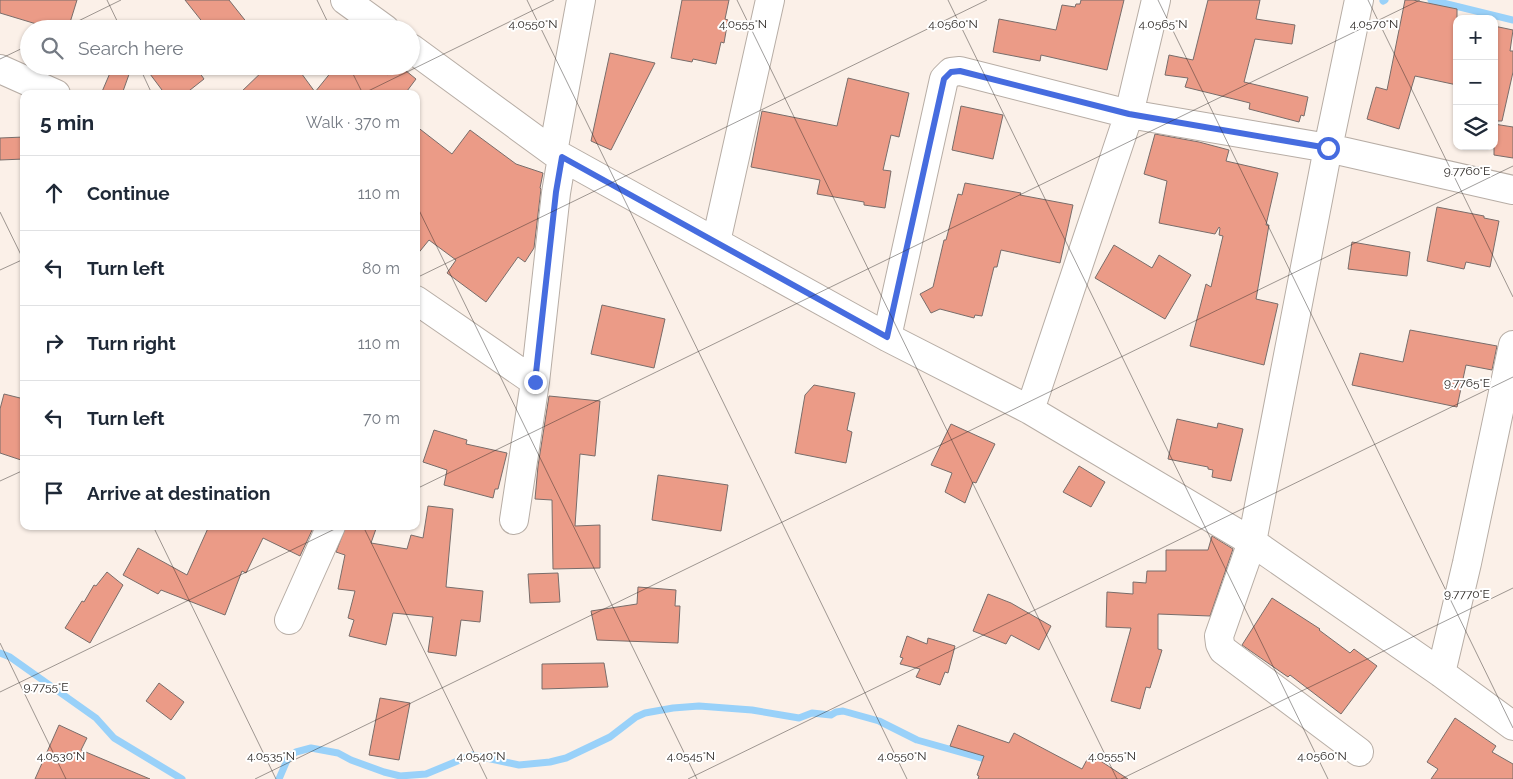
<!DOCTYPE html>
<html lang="en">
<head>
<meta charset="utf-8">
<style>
	body { margin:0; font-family:Raleway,sans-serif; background:#f2f2f3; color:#1f2937 }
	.controls { position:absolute; right:15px; top:15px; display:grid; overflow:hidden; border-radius:10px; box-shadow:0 1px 4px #0004 }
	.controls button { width:45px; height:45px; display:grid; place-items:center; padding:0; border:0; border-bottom:1px solid #e0e1e3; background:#fff; color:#1f2937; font:25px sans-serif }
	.stop { position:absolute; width:15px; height:15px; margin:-11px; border:4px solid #466cdf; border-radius:50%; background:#fff }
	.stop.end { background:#466cdf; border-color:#fff; box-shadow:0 1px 5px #0008 }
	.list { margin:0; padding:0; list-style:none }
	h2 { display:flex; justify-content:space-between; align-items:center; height:65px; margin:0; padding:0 20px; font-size:21px }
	h2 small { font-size:16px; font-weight:400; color:#747a83 }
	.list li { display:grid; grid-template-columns:32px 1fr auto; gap:15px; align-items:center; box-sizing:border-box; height:75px; padding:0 20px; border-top:1px solid #e0e1e3 }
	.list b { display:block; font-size:19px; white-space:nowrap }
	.list em { font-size:16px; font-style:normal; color:#747a83 }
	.icon { flex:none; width:28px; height:28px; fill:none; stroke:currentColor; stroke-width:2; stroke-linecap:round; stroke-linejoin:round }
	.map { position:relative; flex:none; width:1513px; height:779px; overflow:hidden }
	.search { position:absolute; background:#fff; box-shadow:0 1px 4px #0004; left:20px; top:20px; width:400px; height:55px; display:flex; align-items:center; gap:12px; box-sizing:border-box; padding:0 18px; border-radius:28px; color:#747a83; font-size:19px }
	.panel { position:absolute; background:#fff; box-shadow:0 1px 4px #0004; left:20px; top:90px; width:400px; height:440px; border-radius:10px }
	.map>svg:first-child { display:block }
</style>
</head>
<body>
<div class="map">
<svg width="1513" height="779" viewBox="0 0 1513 779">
	<rect width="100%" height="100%" fill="#fbf0e8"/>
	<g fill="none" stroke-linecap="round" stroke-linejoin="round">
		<path stroke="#99d1f9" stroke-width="7" d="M1431 0 1513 20
			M1383 1 1385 0
			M0 653 10 657 96 718 114 738 182 779
			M279 779 288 758 296 752 311 748 338 753 351 760 384 772 400 776 426 774 472 755 519 765 550 762 566 758 610 737 636 717 645 713 673 708 699 706 752 710 799 718 812 713 831 715 836 712 843 711 879 721 917 740 992 761"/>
	</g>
	<path fill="#eb9b87" stroke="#796d6a" d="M0 0H77L68 29H53L0 13Z
		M185 0H229L252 29H208Z
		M682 0H729L725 19 728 20 724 43 721 42 716 64 693 59 692 62 671 58Z
		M1081 0H1124L1107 70 1041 55 1040 61 993 52 999 19 1056 30 1062 5 1075 7 1076 4H1080Z
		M1208 0H1260L1256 19 1295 25 1292 44 1255 39 1244 82 1308 97 1304 116 1301 115 1299 122 1249 109 1250 103 1185 87 1188 78 1165 75 1169 55 1193 60Z
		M1405 0H1413L1457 9V85L1415 76 1399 129 1367 119 1376 87 1387 90Z
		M1494 26 1513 30 1510 51H1513V72L1502 121H1494Z
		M610 53 655 63 611 150 591 141Z
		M113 66H132L122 94H101Z
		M144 66H195L204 79 185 94H165Z
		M268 66H296L315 92 336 66H377L388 75 394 66H400L416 79 407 91 411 94H239Z
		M848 78 909 93 899 137 891 135 883 170 891 171 885 208 864 205V202L817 194 820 180 751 167 762 111 837 126Z
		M961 106 1003 115 993 159 952 150Z
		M1494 124 1513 127V158L1494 155Z
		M416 126 452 154 470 130 516 164 543 173 540 188 541 189 534 248 525 262 518 257 486 302 447 273 456 260 429 240 416 256Z
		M1155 134 1199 142 1229 150 1226 161 1278 173 1266 225H1269L1256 299 1278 304 1264 365 1190 346 1206 284 1211 287 1223 236 1219 235 1220 228 1219 227 1215 234 1159 223 1167 181 1144 174Z
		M24 137V159L0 160V138Z
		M965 183 1021 193 1020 195 1073 205 1060 263 1001 250 997 267H994L982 316 975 315 974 318 940 309 931 313 920 294 933 287 944 240H946L958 194 962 195Z
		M1437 207 1484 216V218L1499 221 1490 267 1466 262 1464 269 1427 261Z
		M1352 242 1410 252 1407 276 1348 269Z
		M1114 245 1152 268 1159 255 1191 275 1165 319 1095 278Z
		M602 305 665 319 654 368 591 354Z
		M1410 330 1497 346 1492 370 1466 365 1457 407 1352 385 1360 353 1403 362Z
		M814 385 855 393 847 430 852 432 846 463 795 453 805 395Z
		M4 394 24 399V461L0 453V409Z
		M549 396 600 401 595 456 580 454 575 526 600 525V568L553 569 552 500 535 499 538 466Z
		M1177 419 1217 428 1218 423 1243 429 1231 481 1212 477 1213 470 1208 469V467L1168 459Z
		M951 424 995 444 976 483 973 482 965 503 945 492 952 473 931 465Z
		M434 430 467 440 466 444 507 453 498 489H495L493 498 444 485 447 470 423 462Z
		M1079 466 1105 482 1091 507 1063 492Z
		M658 475 728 485 721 531 652 520Z
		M428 506 453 509 446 587 483 591 480 622 461 620 456 656 428 652 433 617 393 613 386 645 349 636 354 620 348 618 355 591 338 589 345 555 336 552 346 526H377L371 543 407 549 411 535 423 538Z
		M209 526H314L300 556 263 538 246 573 242 571 225 615 161 590 158 594 123 575 138 548 187 575Z
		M1212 536 1233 549 1210 616 1158 614V649L1162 650 1150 688 1146 687 1140 709 1111 701 1131 628 1106 627 1107 592 1133 594V582L1146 583 1147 571H1166V550H1208Z
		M107 572 123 585 90 643 65 628 82 601 84 602 94 585 96 586Z
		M558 573 560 602 530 603 528 574Z
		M638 587 676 590 675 606H680L678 643 597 640 591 611 637 604Z
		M988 594 1011 603 1051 626 1039 650 1011 635 1006 644 973 631Z
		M1272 598 1320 629 1319 630 1350 653 1354 649 1377 666 1341 714 1290 675 1288 677 1242 645Z
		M907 636 927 644 928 638 955 646 948 673 945 672 940 685 916 677 920 669 900 664 903 658 900 657Z
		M604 663 608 687 542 689V664Z
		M159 683 184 702 171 720 146 701Z
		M380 698 410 703 399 760 369 755Z
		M1455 718 1496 746 1492 752 1513 764V779H1431L1438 769 1427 762Z
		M59 725 87 738 81 750 150 779H35Z
		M958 725 1009 743 1014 733 1082 769 1090 754 1128 779H978L979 776 977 775 984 756 950 746Z"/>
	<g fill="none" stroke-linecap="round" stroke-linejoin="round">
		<g stroke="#b7ada5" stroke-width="30">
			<path id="minor" d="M345 0 385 29
				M1359 0 1328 148 1252 542 1219 636 1220 644 1223 650 1359 752
				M411 48 553 152 887 337 1030 410 1252 542 1441 673 1513 726
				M0 69 56 94
				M553 152 581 0
				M716 242 770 0
				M416 300 535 382
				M887 337 944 79 951 72 960 71 1129 114 1328 148 1513 190
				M1030 410 1129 114 1156 0
				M514 520 535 382 556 193 562 157
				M289 620 331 526
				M1441 673 1467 563 1513 345"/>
		</g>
		<use href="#minor" stroke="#fff" stroke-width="28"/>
	</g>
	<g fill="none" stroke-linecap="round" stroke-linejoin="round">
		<path stroke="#466cdf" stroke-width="6" d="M535 382 556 192 562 157 887 337 944 79 951 72 960 71 1129 114 1328 148"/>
	</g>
	<path fill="none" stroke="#2d2926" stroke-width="1" stroke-opacity="0.45" d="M107 0 121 29M317 0 331 29M527 0 907 779M737 0 1117 779M948 0 1328 779M1158 0 1513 728M1368 0 1513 297M62 29 121 0M0 59 29 45M139 66 152 94M349 66 363 94M362 94 554 0M416 204 697 779M0 212 24 261M0 270 24 259M416 278 987 0M0 481 24 470M416 489 1420 0M153 526 276 779M363 526 487 779M0 643 66 779M0 692 341 526M255 779 1513 166M688 779 1513 377M1121 779 1513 588"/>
	<g font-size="12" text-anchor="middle" fill="#2d2926" stroke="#fff" stroke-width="4" stroke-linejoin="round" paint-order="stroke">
		<text x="533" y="28">4.0550°N</text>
		<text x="743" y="28">4.0555°N</text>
		<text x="953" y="28">4.0560°N</text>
		<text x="1163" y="28">4.0565°N</text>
		<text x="1374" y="28">4.0570°N</text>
		<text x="1467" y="175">9.7760°E</text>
		<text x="1467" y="387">9.7765°E</text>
		<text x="1467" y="598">9.7770°E</text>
		<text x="46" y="691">9.7755°E</text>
		<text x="61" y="760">4.0530°N</text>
		<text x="271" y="760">4.0535°N</text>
		<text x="481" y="760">4.0540°N</text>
		<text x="691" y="760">4.0545°N</text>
		<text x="902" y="760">4.0550°N</text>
		<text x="1112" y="760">4.0555°N</text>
		<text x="1322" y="760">4.0560°N</text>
	</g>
</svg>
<div class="controls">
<button>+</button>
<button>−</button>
<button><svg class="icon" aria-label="layers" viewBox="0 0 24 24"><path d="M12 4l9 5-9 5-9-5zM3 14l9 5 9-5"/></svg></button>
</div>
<div class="stop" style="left:1328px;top:148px"></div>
<div class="stop end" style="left:535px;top:382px"></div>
<div class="search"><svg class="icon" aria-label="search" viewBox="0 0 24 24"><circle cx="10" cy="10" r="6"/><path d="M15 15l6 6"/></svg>Search here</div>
<section class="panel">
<h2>5 min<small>Walk · 370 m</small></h2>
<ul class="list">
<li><svg class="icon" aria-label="ahead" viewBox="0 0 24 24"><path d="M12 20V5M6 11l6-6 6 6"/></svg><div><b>Continue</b></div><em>110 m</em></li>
<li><svg class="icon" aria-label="left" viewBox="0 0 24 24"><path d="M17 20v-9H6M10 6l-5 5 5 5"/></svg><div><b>Turn left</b></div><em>80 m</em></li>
<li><svg class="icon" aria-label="right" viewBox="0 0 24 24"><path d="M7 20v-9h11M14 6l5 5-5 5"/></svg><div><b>Turn right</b></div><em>110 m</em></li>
<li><svg class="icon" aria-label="left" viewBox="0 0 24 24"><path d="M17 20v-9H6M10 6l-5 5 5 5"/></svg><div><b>Turn left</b></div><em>70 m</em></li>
<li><svg class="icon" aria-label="arrive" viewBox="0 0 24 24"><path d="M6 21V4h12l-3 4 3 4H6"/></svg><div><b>Arrive at destination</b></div></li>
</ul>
</section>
</div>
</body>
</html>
